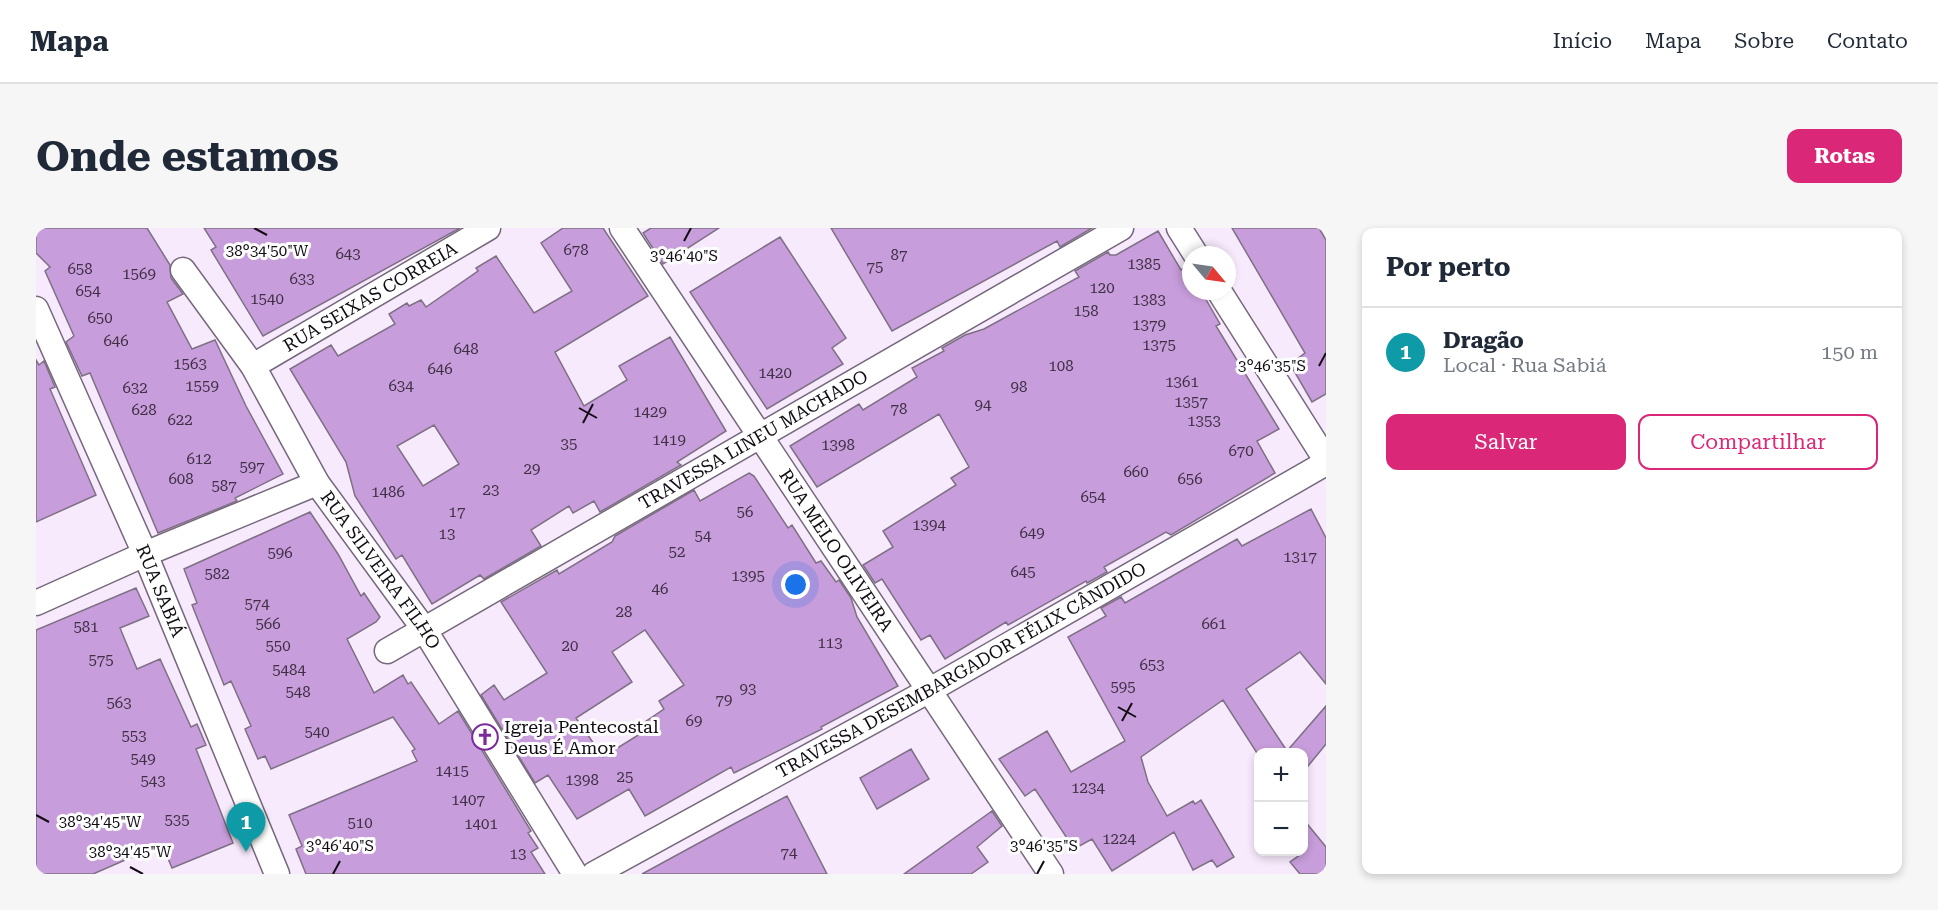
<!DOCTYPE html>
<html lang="pt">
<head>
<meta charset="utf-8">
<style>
	body { margin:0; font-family:"Roboto Serif",serif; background:#f6f6f7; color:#1f2937 }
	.controls { position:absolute; right:18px; bottom:18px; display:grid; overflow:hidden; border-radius:12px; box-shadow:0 3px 9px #0003 }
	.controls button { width:54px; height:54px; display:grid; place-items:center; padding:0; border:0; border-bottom:2px solid #e0e1e3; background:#fff; color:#1f2937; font:30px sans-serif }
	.compass { position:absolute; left:1146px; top:18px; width:54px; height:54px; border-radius:50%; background:#fff; box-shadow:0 3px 9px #0003; rotate:119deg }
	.you { position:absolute; left:760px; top:357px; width:21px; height:21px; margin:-15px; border:4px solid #fff; border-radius:50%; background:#1a73e8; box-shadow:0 0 0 9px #1a73e833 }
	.badge { display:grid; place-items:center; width:39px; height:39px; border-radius:50%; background:#db2777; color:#fff; font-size:20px; font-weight:700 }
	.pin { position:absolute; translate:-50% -50px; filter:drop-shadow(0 2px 3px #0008) }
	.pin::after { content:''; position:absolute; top:32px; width:21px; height:18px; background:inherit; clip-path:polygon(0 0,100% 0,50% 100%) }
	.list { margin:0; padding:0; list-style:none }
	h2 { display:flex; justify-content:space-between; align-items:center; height:78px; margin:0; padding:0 24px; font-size:26px }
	h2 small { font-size:20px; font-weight:400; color:#747a83 }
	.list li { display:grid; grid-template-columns:39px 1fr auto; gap:18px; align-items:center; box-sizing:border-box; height:90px; padding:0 24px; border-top:2px solid #e0e1e3 }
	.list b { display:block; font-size:22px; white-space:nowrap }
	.list p { margin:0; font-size:20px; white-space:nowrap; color:#747a83 }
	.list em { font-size:20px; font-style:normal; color:#747a83 }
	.actions { display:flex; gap:12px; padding:18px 24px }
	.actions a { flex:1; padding:14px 0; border:2px solid #db2777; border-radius:12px; text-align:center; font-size:21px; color:#db2777 }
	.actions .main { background:#db2777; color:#fff }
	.map { position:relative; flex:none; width:1290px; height:646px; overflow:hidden; border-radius:12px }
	header { display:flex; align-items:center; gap:36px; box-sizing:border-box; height:84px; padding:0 30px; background:#fff; border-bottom:2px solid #e0e1e3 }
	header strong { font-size:28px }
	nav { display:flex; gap:33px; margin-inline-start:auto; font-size:21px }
	.intro { display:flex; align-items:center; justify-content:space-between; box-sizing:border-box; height:144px; padding:0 36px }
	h1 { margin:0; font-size:42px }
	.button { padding:15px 27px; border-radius:12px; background:#db2777; color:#fff; font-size:21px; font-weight:700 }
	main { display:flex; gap:36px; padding:0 36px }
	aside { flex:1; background:#fff; border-radius:12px; box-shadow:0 3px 9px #0003 }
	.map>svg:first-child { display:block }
</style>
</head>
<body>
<header>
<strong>Mapa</strong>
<nav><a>Início</a><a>Mapa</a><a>Sobre</a><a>Contato</a></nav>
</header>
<div class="intro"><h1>Onde estamos</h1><a class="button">Rotas</a></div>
<main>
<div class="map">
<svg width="1290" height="646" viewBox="0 0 1290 646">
	<rect width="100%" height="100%" fill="#f7eafc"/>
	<path fill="#c89ddb" stroke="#7e7084" stroke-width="1.5" fill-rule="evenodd" d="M0 0H111L134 37 135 50 147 66 131 74 156 121 179 112 210 178 247 246 199 270 201 273 122 305 54 145 46 148 30 114 38 108 9 43 14 39 0 25Z
		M168 0H424L227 108 175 22 180 19Z
		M527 0H567L612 68 519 124 548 178 591 152 583 138 634 109 690 203 641 234 645 237 564 284 558 273 537 285 533 278 495 302 505 318 448 351 444 347 396 376 366 327 360 331 319 268 310 234 254 141 295 117 302 128 359 96 353 86 371 75 373 78 385 72 390 79 442 43 440 40 460 28 498 85 536 63 505 15ZM398 197 423 236 387 258 361 218Z
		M615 0H683L627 36 607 5Z
		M795 0H1056L1024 19 1021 13 856 103Z
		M1196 0H1283L1290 12V166L1276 174 1254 136 1269 125Z
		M1122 3 1145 42 1152 38 1155 40V63H1165L1184 96 1180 98 1243 201 1221 213 1239 245 1135 307 1130 304 1068 339 1071 344 1051 355 1050 353 972 397 970 394 909 431 894 407 885 412 846 351 839 355 827 337 857 319 847 303 920 257 915 250 933 239 903 186 781 259 754 218 823 176 827 182 881 149 876 140 908 123 906 120 929 107 948 101 1043 49 1039 43 1072 24 1074 27H1080Z
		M744 9 810 110 796 120 807 136 731 181 654 64Z
		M0 132 3 137 8 133 19 159 14 161 60 267 0 294Z
		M713 245 718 248 752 300 756 297 780 335 785 333 800 354 803 352 815 370 821 389 862 458 785 499 786 501 698 545 695 539 609 588 593 561 541 591 512 547 499 555 445 467 458 457 468 472 511 445 465 374 521 342 523 346 576 314 579 308 658 262 664 273ZM609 402 648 457 623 473 628 481 600 500 604 506 567 529 540 490 596 454 576 424Z
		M1275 281 1290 310V456L1264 424 1210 461 1251 523 1290 478V516L1268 543V525H1221L1187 472 1105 529 1112 554 1131 588 1157 573 1159 576 1165 572 1198 629 1181 639 1176 632 1157 642 1138 604 1076 643 1056 611 1038 621 999 561 989 568 963 531 1011 503 1035 544 1089 513 1032 409 1070 388 1065 380 1085 369 1089 375 1201 311 1206 318Z
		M274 284 302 326 325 368 328 365 344 389 340 394 311 411 338 465 367 447 372 456 375 454 403 496 422 483 495 603 492 605 502 620 495 624 509 646H270L260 621 266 618 253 587 381 533 376 523 379 521 357 489 235 541 229 528 222 531 209 501 215 498 195 453 188 457 156 377 161 375 148 341Z
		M100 360 113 388 84 400 101 441 124 431 155 499 161 496 170 517 160 521 197 615 136 640 126 616 57 646H0V402Z
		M875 521 893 551 841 581 824 550Z
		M751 568 791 646H606L696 597Z
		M956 583 966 598 941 619 952 634 935 646H868Z
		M1268 592 1290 619V646H1264L1254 634 1268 624Z"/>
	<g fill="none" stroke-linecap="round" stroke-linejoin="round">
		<g stroke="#76687c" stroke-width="27">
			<g id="street">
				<path id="s1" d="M586 0 1015 646"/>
				<path d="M1143 0 1160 27"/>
				<path id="s2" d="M147 42 217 138 281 255 388 401 539 646"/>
				<path d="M1183 63 1290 232"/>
				<path id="s3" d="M0 81 109 326 241 646"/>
				<path id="s4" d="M217 138 452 0"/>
				<path d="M0 375 109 326 281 255"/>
				<path id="s5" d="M351 423 1085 0"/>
				<path id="s6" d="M558 646 892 463 1290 235"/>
			</g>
		</g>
		<use href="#street" stroke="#fff" stroke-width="24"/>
	</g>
	<path fill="none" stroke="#110c13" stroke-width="2" d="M218 0 231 7M648 13 655 0M1283 138 1290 125M543 180 561 190M547 195 557 176M1082 479 1100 489M1086 493 1096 475M0 587 13 594M94 639 107 646M297 646 304 633M1001 646 1008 633"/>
	<defs>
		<g id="church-ring" transform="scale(1.35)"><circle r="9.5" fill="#fdfdfd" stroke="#7b2a9a" stroke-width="1.5"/><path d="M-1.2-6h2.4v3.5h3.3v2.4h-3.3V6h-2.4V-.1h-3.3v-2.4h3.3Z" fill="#7b2a9a"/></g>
	</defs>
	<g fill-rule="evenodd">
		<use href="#church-ring" x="449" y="509"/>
	</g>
	<g text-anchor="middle" stroke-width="6" stroke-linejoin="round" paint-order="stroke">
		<g font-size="15" fill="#3f3045">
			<text x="540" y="27">678</text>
			<text x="312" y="31">643</text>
			<text x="863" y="32">87</text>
			<text x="1108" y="41">1385</text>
			<text x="839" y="44">75</text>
			<text x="44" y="46">658</text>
			<text x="103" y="51">1569</text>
			<text x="266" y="56">633</text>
			<text x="1066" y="65">120</text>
			<text x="52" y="68">654</text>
			<text x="231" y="76">1540</text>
			<text x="1113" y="77">1383</text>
			<text x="1050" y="88">158</text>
			<text x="64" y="95">650</text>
			<text x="1113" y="102">1379</text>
			<text x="80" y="118">646</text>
			<text x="1123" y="122">1375</text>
			<text x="430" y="126">648</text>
			<text x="154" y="141">1563</text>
			<text x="1025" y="143">108</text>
			<text x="404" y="146">646</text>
			<text x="739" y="150">1420</text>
			<text x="1146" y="159">1361</text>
			<text x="166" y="163">1559</text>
			<text x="365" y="163">634</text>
			<text x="983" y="164">98</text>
			<text x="99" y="165">632</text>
			<text x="1155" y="179">1357</text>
			<text x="947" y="182">94</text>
			<text x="863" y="186">78</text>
			<text x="108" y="187">628</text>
			<text x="614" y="189">1429</text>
			<text x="144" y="197">622</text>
			<text x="1168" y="198">1353</text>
			<text x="633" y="217">1419</text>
			<text x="533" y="221">35</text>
			<text x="802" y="222">1398</text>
			<text x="1205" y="228">670</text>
			<text x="163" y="236">612</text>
			<text x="216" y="244">597</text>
			<text x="496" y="246">29</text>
			<text x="1100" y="249">660</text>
			<text x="145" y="256">608</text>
			<text x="1154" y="256">656</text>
			<text x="188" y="263">587</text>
			<text x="455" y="267">23</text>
			<text x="352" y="269">1486</text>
			<text x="1057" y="274">654</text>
			<text x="421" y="289">17</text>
			<text x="709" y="289">56</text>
			<text x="893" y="302">1394</text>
			<text x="996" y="310">649</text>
			<text x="411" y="311">13</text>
			<text x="667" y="313">54</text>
			<text x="641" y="329">52</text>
			<text x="244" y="330">596</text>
			<text x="1264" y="334">1317</text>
			<text x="987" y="349">645</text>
			<text x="181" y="351">582</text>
			<text x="712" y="353">1395</text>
			<text x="624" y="366">46</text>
			<text x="221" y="381">574</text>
			<text x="588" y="389">28</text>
			<text x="232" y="401">566</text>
			<text x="1178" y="401">661</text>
			<text x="50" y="404">581</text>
			<text x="794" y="420">113</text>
			<text x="242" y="423">550</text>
			<text x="534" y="423">20</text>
			<text x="65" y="437">575</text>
			<text x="1116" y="442">653</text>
			<text x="253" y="447">5484</text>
			<text x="1087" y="464">595</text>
			<text x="712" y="466">93</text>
			<text x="262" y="469">548</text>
			<text x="688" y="477">79</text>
			<text x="83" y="480">563</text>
			<text x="658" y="498">69</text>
			<text x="281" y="509">540</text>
			<text x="98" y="513">553</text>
			<text x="107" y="536">549</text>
			<text x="416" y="548">1415</text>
			<text x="589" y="554">25</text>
			<text x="546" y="557">1398</text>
			<text x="117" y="558">543</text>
			<text x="1052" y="565">1234</text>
			<text x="432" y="577">1407</text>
			<text x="141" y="597">535</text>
			<text x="324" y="600">510</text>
			<text x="445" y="601">1401</text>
			<text x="1083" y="616">1224</text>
			<text x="753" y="630">74</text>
			<text x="482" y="631">13</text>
		</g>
		<g font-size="18" fill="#110c13" stroke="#fdfdfd">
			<text dy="6" stroke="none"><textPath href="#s4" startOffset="136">RUA SEIXAS CORREIA</textPath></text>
			<text dy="6" stroke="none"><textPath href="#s5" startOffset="423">TRAVESSA LINEU MACHADO</textPath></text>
			<text dy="6" stroke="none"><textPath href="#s1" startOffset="387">RUA MELO OLIVEIRA</textPath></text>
			<text dy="6" stroke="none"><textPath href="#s2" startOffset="360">RUA SILVEIRA FILHO</textPath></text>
			<text dy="6" stroke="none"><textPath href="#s3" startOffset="308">RUA SABIÁ</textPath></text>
			<text dy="6" stroke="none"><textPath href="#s6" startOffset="420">TRAVESSA DESEMBARGADOR FÉLIX CÂNDIDO</textPath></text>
		</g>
		<g font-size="18" fill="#110c13" stroke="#fdfdfd" text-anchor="start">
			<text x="468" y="505">Igreja Pentecostal<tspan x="468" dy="21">Deus É Amor</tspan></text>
		</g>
	</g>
	<g font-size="15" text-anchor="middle" fill="#110c13" stroke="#fdfdfd" stroke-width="6" stroke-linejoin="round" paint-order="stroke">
		<text x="231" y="28">38°34'50"W</text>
		<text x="648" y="33">3°46'40"S</text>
		<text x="1236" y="143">3°46'35"S</text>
		<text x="64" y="599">38°34'45"W</text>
		<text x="304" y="623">3°46'40"S</text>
		<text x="1008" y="623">3°46'35"S</text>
		<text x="94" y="629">38°34'45"W</text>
	</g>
</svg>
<div class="controls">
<button>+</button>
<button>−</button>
</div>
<svg class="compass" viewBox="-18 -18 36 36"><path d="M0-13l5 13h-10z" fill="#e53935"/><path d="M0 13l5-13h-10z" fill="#747a83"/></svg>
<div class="you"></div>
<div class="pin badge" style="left:210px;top:624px;background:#0f9aa8">1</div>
</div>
<aside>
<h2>Por perto<small></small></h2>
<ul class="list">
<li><span class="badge" style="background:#0f9aa8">1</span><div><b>Dragão</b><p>Local · Rua Sabiá</p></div><em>150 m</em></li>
</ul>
<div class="actions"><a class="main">Salvar</a><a>Compartilhar</a></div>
</aside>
</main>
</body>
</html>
